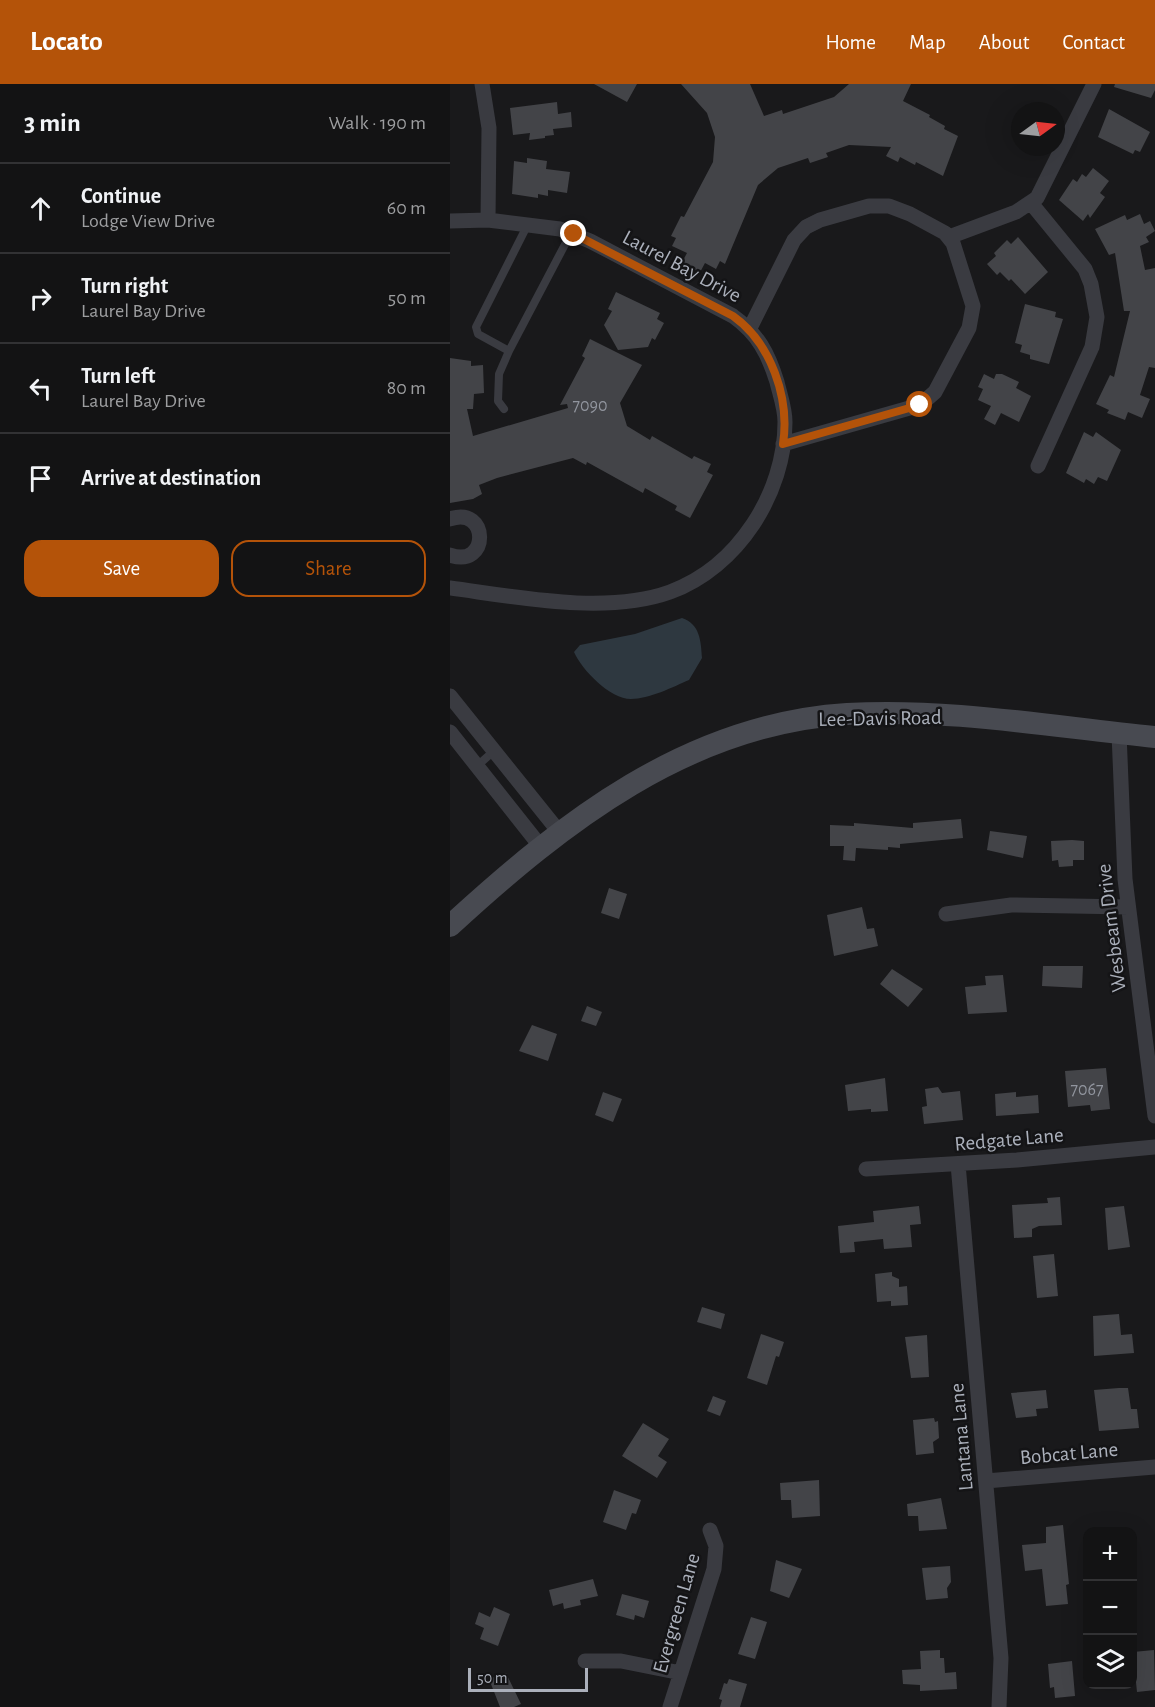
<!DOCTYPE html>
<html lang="en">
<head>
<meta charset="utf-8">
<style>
	body { margin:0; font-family:"Alegreya Sans",sans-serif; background:#1c1c1d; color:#f1f3f6 }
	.controls { position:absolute; right:18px; bottom:18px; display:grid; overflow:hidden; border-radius:12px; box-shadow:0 6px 24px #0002 }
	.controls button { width:54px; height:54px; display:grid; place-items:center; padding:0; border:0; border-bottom:2px solid #323234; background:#131314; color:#f1f3f6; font:30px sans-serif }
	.compass { position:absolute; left:561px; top:18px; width:54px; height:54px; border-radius:50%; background:#131314; box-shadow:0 6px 24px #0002; rotate:75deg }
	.scale { position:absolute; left:18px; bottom:15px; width:120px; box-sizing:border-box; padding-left:6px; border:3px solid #abb0bb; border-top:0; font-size:16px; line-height:21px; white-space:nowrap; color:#abb0bb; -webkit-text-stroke:4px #141416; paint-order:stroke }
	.stop { position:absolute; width:18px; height:18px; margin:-14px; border:4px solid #b45309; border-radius:50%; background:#fff }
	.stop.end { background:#b45309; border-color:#fff; box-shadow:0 2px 6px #0008 }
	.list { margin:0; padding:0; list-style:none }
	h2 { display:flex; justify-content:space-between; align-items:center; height:78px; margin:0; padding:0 24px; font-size:26px }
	h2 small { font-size:20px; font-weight:400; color:#9d9ea0 }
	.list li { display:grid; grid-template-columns:39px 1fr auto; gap:18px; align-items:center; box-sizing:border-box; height:90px; padding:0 24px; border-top:2px solid #323234 }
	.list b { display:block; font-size:22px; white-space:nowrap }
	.list p { margin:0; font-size:20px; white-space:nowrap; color:#9d9ea0 }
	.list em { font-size:20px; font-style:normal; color:#9d9ea0 }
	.actions { display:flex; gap:12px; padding:18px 24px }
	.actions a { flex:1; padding:14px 0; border:2px solid #b45309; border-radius:18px; text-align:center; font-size:21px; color:#b45309 }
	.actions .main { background:#b45309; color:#fff }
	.icon { flex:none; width:33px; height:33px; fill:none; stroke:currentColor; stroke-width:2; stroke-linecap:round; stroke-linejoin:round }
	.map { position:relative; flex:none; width:705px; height:1623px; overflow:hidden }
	header { display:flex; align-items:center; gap:36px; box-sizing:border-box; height:84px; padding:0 30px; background:#b45309; color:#fff }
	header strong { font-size:28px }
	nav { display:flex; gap:33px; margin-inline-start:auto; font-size:21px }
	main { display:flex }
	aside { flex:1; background:#131314 }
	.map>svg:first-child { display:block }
</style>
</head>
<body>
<header>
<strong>Locato</strong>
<nav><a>Home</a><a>Map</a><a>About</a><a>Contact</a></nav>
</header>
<main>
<aside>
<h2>3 min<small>Walk · 190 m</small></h2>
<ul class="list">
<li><svg class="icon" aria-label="ahead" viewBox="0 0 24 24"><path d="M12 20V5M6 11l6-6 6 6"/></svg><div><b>Continue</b><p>Lodge View Drive</p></div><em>60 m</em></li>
<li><svg class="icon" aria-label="right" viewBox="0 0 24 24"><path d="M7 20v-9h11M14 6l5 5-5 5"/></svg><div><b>Turn right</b><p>Laurel Bay Drive</p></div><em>50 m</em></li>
<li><svg class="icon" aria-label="left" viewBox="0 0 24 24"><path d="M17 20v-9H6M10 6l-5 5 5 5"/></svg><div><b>Turn left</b><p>Laurel Bay Drive</p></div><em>80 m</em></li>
<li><svg class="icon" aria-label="arrive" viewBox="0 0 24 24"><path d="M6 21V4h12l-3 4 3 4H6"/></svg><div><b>Arrive at destination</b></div></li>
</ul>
<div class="actions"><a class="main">Save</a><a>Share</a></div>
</aside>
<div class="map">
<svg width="705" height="1623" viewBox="0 0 705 1623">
	<rect width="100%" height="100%" fill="#19191b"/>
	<path fill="#2e3840" d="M232 534C250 540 251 557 252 574L239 596C223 603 199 615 181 615 160 615 132 586 124 568L130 561 185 550Z"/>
	<path fill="#434448" d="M144 0H187L177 18Z
		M231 0H300L314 32 332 26 333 30 384 13 399 0H461L453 17 480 31 479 33 495 42 494 45 508 52 493 92 466 78 465 81 450 73 448 78 436 72 441 63 399 61 376 69 378 73 360 79 358 74 328 84 308 101 275 180 270 177 266 185 255 179 248 192 230 182 237 169 222 162 226 154 221 152 231 132 234 133 263 78 265 53 257 29Z
		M665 0H705V6L701 14 664 3Z
		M107 18 108 30 121 28 122 43 103 45 104 51 95 52V54L79 56 80 49 63 51 60 24Z
		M659 25 700 48 690 68 685 66 683 70 648 53Z
		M77 74 97 77 96 85 120 88 117 109 98 106V112L88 110V114L62 110 64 77 77 79Z
		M643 84 659 97 650 109 655 113 640 134 638 130 633 137 609 116 623 95 627 98 632 90 636 93Z
		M690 130 694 140 700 137 705 147 696 153 699 158 690 162 695 186 705 184V284L699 283 690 311 700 315 692 334 678 328 675 336 657 329 659 326 646 320 660 291 664 293 680 227H674L665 169 659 171 645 145 675 131 677 136Z
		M568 153 598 188 575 210 561 195 559 197 550 188 547 191 537 180 546 172 544 169 557 156 561 160Z
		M166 208 210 229 207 235 214 239 205 256 202 254 198 263 168 266 154 241 162 227 158 225Z
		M575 220 606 228 605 233 613 235 599 280 580 275V271L570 268 572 261 565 259Z
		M140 255 192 281 170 319 177 342 200 356 202 352 242 375 244 372 261 380 257 388 263 391 240 434 225 426 227 422 195 404 193 409 137 378 136 381 123 374 47 394 29 401 32 410 23 415 0 419V274L21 277V282L33 281 34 309 24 310 23 325H17L23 352 118 324 117 320 110 321 135 274 132 272Z
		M534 290 544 295 546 290H552L569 298 566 304 581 312 569 338 551 329 545 341 534 335 541 322 528 316 533 305 528 303Z
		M634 348 643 353 646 348 671 366 657 397 648 393 644 400 636 395 634 399 616 389Z
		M511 735 513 754 450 760V764L438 763V766L406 764 405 777 393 776 394 762H380V741L404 742V739L463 744V739Z
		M540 747 577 752 573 774 537 766Z
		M622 756 634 757V776H623V782L609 783 608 776 602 777 601 757Z
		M159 804 177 810 169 835 151 829Z
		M412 823 417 845 424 844 428 862 384 872 377 831Z
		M593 882H633L632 904 592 902Z
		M442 885 473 905 458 923 430 900Z
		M553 891 557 928 518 930 515 903 536 901 535 892Z
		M137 922 152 928 146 942 131 937Z
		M82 941 107 950 98 977 69 967Z
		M656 984 660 1025 641 1027 640 1021 618 1023 615 987Z
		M435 994 438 1027 421 1028V1025L398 1027 395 1001Z
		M488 1003 492 1009 510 1007 513 1036 474 1040 472 1023 477 1022 475 1005Z
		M153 1008 172 1015 163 1038 145 1031Z
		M566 1008V1013L588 1011 589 1029 546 1032 545 1010Z
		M610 1113 612 1141 589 1142 582 1145V1153L564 1154 562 1121 598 1119 597 1114Z
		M469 1122 471 1140 460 1141 462 1163 434 1165 433 1155 404 1158 405 1168 390 1169 388 1142 424 1138 423 1127Z
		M674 1122 680 1163 658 1166 655 1124Z
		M604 1170 608 1212 587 1214 583 1172Z
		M442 1188V1192L449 1195V1203L457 1202 458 1221 441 1222V1217L427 1218 425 1190Z
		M252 1223 275 1230 271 1245 247 1238Z
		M669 1230 671 1251 682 1250 684 1269 644 1272 643 1232Z
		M311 1250 334 1258 329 1273 326 1272 317 1301 297 1294Z
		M477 1251 479 1293 461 1294 455 1253Z
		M669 1304H678L681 1325H687L689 1344 649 1347 644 1306Z
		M596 1306 598 1324 586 1325 587 1332 566 1334 561 1309Z
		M263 1312 276 1317 270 1332 257 1327Z
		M484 1334 485 1338 488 1337 489 1354 483 1358 484 1369 466 1371 463 1336Z
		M193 1339 219 1355 208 1372 217 1378 207 1394 172 1372Z
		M369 1396 370 1432 342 1434 341 1416H331L330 1399Z
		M164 1406 191 1416 186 1430 182 1429 176 1446 153 1438Z
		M491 1414 497 1445 469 1447 468 1432H458L457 1420Z
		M613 1441 619 1500 616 1501 618 1520 596 1522 592 1485 575 1487 572 1461 596 1459V1443Z
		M326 1476 352 1485 339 1514 320 1507Z
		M500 1482 501 1498 497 1504 498 1514 476 1516 472 1484Z
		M143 1495 148 1512 130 1516 131 1521 114 1525 113 1519 103 1522 99 1506Z
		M172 1510 199 1517 194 1534 185 1531 184 1536 166 1531Z
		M44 1523 60 1530 48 1562 30 1555 34 1544 25 1540 29 1528 40 1533Z
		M301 1533 317 1538 305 1575 288 1570Z
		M490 1566V1574H494L495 1589 506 1588 507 1605 470 1607V1601L453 1600 452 1586 471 1585 470 1567Z
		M704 1566 705 1606 687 1608 683 1568Z
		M622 1577 625 1612 605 1614 604 1603 600 1604 598 1580Z
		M56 1589 71 1620 64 1623H50L39 1595Z
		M279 1595 297 1600 290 1623H270L272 1616 269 1615 274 1599 277 1600Z"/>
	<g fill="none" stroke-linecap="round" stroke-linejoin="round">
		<path stroke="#3a3b41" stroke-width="8" d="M59 267 28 250 26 243 78 140
			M54 325 48 317 49 290 59 267 121 149
			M27 682 45 666"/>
		<path stroke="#3a3b41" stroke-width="15" d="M32 0 39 44 38 136
			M581 119 635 185 641 200 647 233 642 263 588 382
			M0 137 38 136 110 145 140 157 283 232C308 250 318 269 327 298 330 311 335 324 335 338 335 409 288 483 220 508 156 531 67 513 0 504
			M499 153 566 128 587 114 644 0
			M300 244 344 156 356 143 370 136 419 122H439L460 130 495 149 503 159 523 222 519 244 485 308 470 321 333 360
			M0 435C39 421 40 485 0 471
			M0 612 110 749
			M0 648 91 763
			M669 649 675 795 705 1032
			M496 830 561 821 678 823
			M508 1080 551 1574 549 1623
			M416 1085 567 1076 705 1063
			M536 1397 705 1383
			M135 1577H171L231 1589
			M220 1623 264 1485 266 1462 260 1446"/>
		<path stroke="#484a51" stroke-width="22" d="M0 842C113 738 238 640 397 630 499 624 603 643 705 653"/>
	</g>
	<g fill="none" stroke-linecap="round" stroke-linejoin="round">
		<path stroke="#b45309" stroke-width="8" d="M124 150 283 232C321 259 340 314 333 360L470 321"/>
	</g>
	<g text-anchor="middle" stroke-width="5" stroke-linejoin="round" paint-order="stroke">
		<g font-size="18" fill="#91959e">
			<text x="140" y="327">7090</text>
			<text x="637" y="1011">7067</text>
		</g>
		<g font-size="21" fill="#abb0bb" stroke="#141416">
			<text transform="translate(232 182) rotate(28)" y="7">Laurel Bay Drive</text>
			<text transform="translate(430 634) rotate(-1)" y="7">Lee-Davis Road</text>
			<text transform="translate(661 844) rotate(-97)" y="7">Wesbeam Drive</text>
			<text transform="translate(559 1055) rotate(-5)" y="7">Redgate Lane</text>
			<text transform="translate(511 1353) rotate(-95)" y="7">Lantana Lane</text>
			<text transform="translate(619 1369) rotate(-5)" y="7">Bobcat Lane</text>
			<text transform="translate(226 1529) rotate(-74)" y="7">Evergreen Lane</text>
		</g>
	</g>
</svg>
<div class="controls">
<button>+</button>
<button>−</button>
<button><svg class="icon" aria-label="layers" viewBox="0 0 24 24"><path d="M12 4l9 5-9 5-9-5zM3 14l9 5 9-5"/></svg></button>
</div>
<svg class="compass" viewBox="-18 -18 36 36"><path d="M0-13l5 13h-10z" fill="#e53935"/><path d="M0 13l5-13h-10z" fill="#9d9ea0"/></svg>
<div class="scale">50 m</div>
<div class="stop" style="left:470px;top:321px"></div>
<div class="stop end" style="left:124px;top:150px"></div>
</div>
</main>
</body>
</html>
